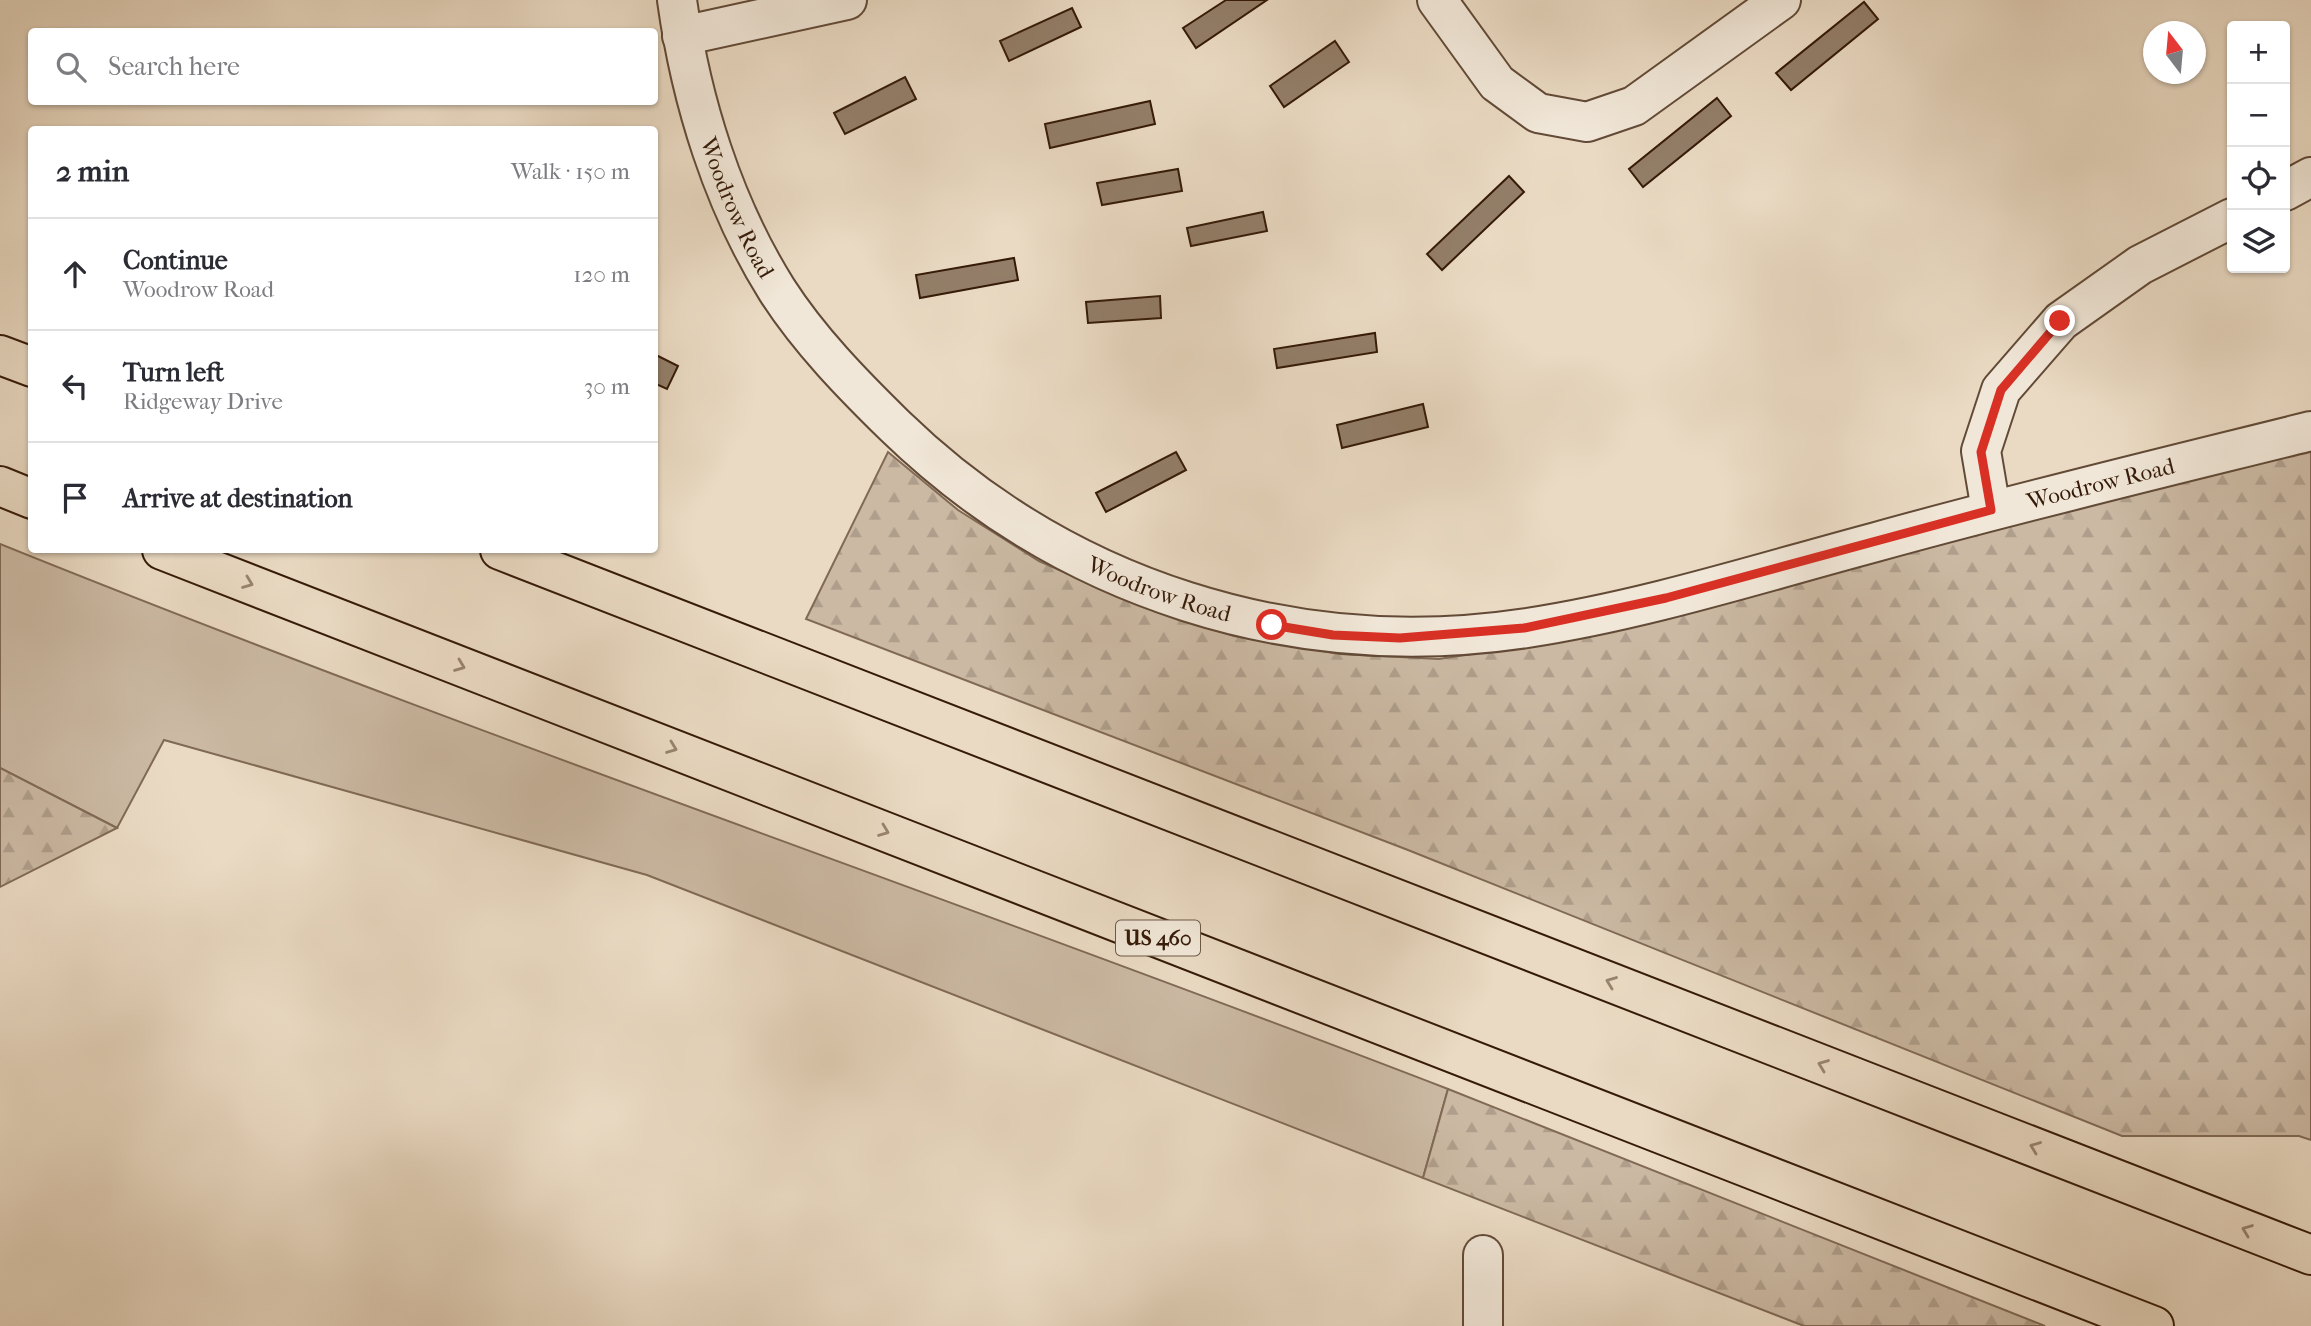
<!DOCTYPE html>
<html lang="en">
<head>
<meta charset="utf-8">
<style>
	body { margin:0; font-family:"IM FELL French Canon",serif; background:#f7f7f7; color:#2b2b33 }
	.controls { position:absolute; right:21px; top:21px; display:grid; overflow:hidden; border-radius:7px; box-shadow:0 2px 5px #0004 }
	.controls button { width:63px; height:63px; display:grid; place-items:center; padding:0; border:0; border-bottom:2px solid #e1e1e2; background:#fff; color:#2b2b33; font:35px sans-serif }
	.compass { position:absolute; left:2143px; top:21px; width:63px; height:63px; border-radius:50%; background:#fff; box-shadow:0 2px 5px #0004; rotate:344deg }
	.stop { position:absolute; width:21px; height:21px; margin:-16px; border:5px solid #d93025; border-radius:50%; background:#fff }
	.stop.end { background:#d93025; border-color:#fff; box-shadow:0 2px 7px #0008 }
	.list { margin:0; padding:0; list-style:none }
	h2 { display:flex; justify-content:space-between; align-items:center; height:91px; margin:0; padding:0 28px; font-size:30px }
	h2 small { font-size:23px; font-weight:400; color:#7c7c81 }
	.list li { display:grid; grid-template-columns:46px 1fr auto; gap:21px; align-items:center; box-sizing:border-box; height:112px; padding:0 28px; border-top:2px solid #e1e1e2 }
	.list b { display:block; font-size:26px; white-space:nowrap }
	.list p { margin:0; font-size:23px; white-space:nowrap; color:#7c7c81 }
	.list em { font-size:23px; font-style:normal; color:#7c7c81 }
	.icon { flex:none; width:38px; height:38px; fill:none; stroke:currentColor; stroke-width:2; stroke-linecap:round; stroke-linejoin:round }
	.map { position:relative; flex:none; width:2311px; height:1326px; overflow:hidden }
	.search { position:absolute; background:#fff; box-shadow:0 2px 5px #0004; left:28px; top:28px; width:630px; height:77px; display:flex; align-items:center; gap:18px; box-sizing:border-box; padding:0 24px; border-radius:7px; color:#7c7c81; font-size:26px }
	.panel { position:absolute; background:#fff; box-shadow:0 2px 5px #0004; left:28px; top:126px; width:630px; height:427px; border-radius:7px }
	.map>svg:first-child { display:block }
</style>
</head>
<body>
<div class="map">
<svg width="2311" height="1326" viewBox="0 0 2311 1326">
	<defs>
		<pattern id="forest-firs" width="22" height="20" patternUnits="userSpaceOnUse" patternTransform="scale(1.75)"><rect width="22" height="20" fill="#cbb9a3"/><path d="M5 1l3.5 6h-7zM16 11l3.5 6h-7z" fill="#af9e8b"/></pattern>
	</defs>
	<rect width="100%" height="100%" fill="#eadac3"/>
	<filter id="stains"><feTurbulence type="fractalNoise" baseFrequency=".00286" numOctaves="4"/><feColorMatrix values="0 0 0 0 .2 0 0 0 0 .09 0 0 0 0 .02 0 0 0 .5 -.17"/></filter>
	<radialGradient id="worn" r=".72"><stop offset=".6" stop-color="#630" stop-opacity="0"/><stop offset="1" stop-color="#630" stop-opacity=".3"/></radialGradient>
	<path fill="#cbb9a3" stroke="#806a56" stroke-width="2" d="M0 544C478 737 967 903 1448 1089L1423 1178 647 875 164 740 117 828 0 768Z"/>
	<path fill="url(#forest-firs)" stroke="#806a56" stroke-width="2" d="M2311 450V1140L2299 1136H2122L1408 850 806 619 888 452 958 510 1039 561 1127 600 1234 636 1340 654 1439 659 1564 640 1998 525Z
		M0 768 117 828 0 887Z
		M1448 1089 2045 1326H1804L1423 1178Z"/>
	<path fill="#937e69" stroke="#351a08" stroke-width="2" d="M1226 0H1267L1196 48 1183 28Z
		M1864 2 1878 19 1791 90 1776 73Z
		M1072 8 1081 27 1009 61 1000 41Z
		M1335 41 1349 62 1284 107 1270 86Z
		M905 77 916 99 845 134 834 113Z
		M1717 98 1731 116 1643 187 1629 169Z
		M1150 101 1155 124 1050 148 1045 124Z
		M1178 169 1182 191 1102 205 1097 183Z
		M1509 176 1524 192 1442 270 1427 254Z
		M1263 212 1267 231 1191 246 1187 228Z
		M1014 258 1018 280 920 298 916 275Z
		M1160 296 1161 318 1088 323 1086 302Z
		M1375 333 1377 352 1277 368 1274 349Z
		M654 354 678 366 667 389 654 383Z
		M1423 404 1428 427 1342 448 1337 425Z
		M1176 452 1186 470 1106 512 1096 493Z"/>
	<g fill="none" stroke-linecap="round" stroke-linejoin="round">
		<g stroke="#624a37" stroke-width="42">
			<g id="minor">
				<path id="s1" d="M677 0C691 101 723 204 777 290 809 340 853 385 895 426 1064 590 1294 663 1527 628 1645 610 1760 573 1876 542 2020 502 2166 467 2311 431"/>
				<path d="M1437 0 1497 83 1538 113 1587 122 1634 106 1781 0"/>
				<path d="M682 36 847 0"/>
				<path d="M2285 191 2311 177"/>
				<path d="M1991 510 1981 451 2001 390 2061 321 2140 265 2232 218"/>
				<path d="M1483 1326V1255"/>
			</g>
		</g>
		<g stroke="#351a08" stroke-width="42">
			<path id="motorway" d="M0 355 32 367
				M0 486 32 499
				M162 550 2154 1326
				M500 550 2311 1255"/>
		</g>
		<use href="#minor" stroke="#f1e7d8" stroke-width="38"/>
		<use href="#motorway" stroke="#eadac3" stroke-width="38"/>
	</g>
	<defs><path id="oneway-chevron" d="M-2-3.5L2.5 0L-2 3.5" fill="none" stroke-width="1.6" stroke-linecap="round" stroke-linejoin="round" transform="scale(1.75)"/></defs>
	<g stroke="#99846f">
		<use href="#oneway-chevron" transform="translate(248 583) rotate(21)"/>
		<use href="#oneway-chevron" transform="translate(460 666) rotate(21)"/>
		<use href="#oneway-chevron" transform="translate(672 748) rotate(21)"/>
		<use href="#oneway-chevron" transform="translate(884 831) rotate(21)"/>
		<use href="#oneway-chevron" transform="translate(1611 982) rotate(-159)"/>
		<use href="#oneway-chevron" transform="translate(1823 1065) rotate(-159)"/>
		<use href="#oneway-chevron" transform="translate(2035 1147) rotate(-159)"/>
		<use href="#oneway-chevron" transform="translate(2247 1230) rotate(-159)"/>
	</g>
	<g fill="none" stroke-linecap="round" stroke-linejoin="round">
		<path stroke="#d93025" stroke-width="9" d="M1272 625 1333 635 1400 638 1524 628 1666 598 1991 510 1981 452 2001 390 2060 321"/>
	</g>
	<g text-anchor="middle" stroke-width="7" stroke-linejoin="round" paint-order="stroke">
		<rect fill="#f1e7d8" stroke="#6d5846" stroke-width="2" x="1116" y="920.5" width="84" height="35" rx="5"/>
		<g font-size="21" font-weight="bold" fill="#351a08">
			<text x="1158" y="945">US 460</text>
		</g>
		<g font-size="23" fill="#351a08" stroke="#f1e7d8">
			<text dy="8" stroke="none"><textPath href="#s1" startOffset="217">Woodrow Road</textPath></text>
			<text dy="8" stroke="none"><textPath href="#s1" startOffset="1769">Woodrow Road</textPath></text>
			<text dy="8" stroke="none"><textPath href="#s1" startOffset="803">Woodrow Road</textPath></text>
		</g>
	</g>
	<rect width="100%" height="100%" filter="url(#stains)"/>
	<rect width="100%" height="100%" fill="url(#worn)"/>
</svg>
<div class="controls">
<button>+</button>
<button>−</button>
<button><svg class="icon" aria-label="locate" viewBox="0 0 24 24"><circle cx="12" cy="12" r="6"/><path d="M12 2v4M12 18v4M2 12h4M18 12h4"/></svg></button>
<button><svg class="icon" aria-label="layers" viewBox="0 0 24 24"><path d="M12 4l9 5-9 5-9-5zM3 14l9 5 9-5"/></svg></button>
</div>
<svg class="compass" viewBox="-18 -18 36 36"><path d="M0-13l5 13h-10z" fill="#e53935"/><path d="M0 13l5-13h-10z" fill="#7c7c81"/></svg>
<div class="stop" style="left:1272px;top:625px"></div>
<div class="stop end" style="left:2060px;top:321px"></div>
<div class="search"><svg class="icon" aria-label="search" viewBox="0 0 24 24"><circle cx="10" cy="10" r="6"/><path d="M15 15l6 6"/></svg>Search here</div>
<section class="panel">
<h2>2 min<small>Walk · 150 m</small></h2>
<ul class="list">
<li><svg class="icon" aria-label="ahead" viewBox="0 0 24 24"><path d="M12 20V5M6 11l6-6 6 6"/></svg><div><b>Continue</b><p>Woodrow Road</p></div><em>120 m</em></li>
<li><svg class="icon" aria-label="left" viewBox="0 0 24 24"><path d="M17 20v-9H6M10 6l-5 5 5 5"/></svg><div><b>Turn left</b><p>Ridgeway Drive</p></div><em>30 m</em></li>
<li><svg class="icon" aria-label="arrive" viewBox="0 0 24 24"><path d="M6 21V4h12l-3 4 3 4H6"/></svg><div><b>Arrive at destination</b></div></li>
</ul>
</section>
</div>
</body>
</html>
